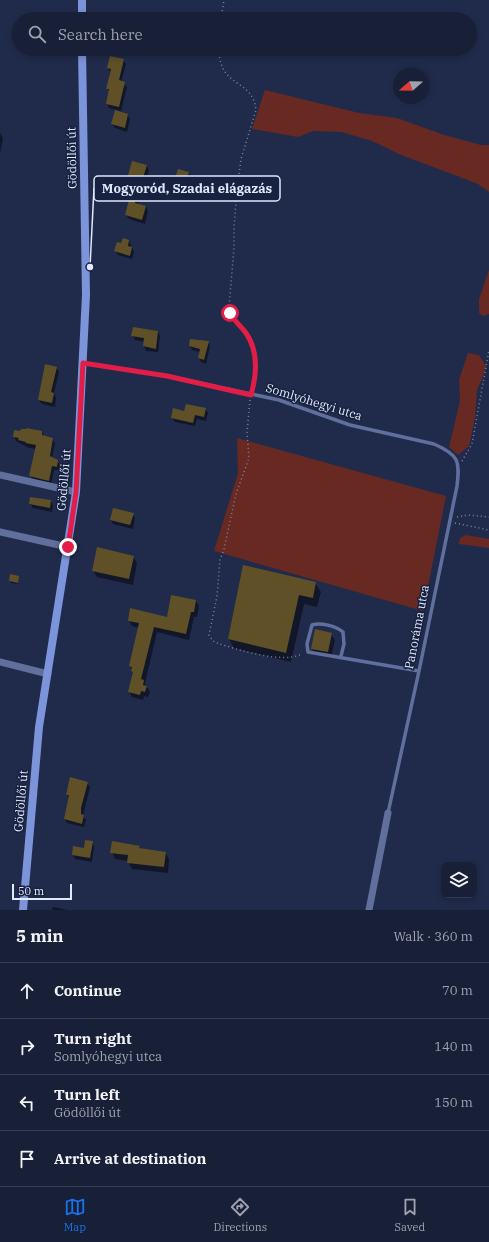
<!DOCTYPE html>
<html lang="en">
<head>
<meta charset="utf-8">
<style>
	body { margin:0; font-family:"IBM Plex Serif",serif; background:#252d43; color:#f1f3f6 }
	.controls { position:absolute; right:12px; bottom:12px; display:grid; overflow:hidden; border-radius:8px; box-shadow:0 2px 6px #0003 }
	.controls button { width:36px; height:36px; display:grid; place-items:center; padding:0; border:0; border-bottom:1px solid #363e53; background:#182038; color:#f1f3f6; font:20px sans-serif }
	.compass { position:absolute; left:393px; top:68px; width:36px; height:36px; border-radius:50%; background:#182038; box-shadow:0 2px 6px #0003; rotate:250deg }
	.scale { position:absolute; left:12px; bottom:10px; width:60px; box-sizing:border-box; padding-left:4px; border:2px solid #e0e8fd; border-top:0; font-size:11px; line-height:14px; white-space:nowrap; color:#e0e8fd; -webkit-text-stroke:3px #172140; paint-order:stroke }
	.stop { position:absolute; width:12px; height:12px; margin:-9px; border:3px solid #e11d48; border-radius:50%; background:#fff }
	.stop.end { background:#e11d48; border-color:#fff; box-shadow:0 1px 4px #0008 }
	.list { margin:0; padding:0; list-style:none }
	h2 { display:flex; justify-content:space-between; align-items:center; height:52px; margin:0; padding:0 16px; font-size:17px }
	h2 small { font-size:13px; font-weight:400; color:#9fa3ae }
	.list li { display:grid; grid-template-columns:26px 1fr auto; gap:12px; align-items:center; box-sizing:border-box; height:56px; padding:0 16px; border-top:1px solid #363e53 }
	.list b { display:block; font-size:15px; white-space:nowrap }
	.list p { margin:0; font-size:13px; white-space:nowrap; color:#9fa3ae }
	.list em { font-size:13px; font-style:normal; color:#9fa3ae }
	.icon { flex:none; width:22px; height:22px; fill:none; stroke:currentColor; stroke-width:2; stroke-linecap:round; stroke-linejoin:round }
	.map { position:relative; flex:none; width:489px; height:910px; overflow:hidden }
	.search { position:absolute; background:#182038; box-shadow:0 2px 6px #0003; left:12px; right:12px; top:12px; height:44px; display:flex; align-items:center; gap:10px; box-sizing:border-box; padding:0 14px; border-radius:22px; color:#9fa3ae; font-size:15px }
	.sheet { height:276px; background:#182038 }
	nav { display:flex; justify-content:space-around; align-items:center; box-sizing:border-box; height:56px; border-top:1px solid #363e53; background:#182038; font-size:11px; color:#9fa3ae }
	nav a { display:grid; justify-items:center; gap:2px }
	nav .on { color:#1a73e8 }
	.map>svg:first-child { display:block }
</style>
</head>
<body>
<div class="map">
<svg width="489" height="910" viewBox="0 0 489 910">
	<rect width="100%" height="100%" fill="#202b4b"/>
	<path fill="#682922" d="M265 90 359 113 397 118 444 135 481 145H489V192L478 184 399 154 372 141 342 132 313 131 298 137 252 129Z
		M489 270V314L483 316 479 313V299Z
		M468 353 479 355 486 366 482 379 477 390 475 418 469 446 458 455 449 447 460 401 459 380Z
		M237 438 446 496 423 611 214 551 238 473Z
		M466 535 489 539V548L459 544 460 538Z"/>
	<path fill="#0007" d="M123 60 126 64 121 82 127 87 121 111 109 108 107 104 110 92 107 88 110 72 108 68Z
		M128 115 130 119 127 132 115 128 112 124Z
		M0 133 3 138 0 154Z
		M132 163 147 166 149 171 138 205 146 207 148 211 145 224 129 219 126 215 130 199 124 197 121 193 127 185Z
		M188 172 191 177 190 181 195 182 197 186 195 197 176 192 174 187Z
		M129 241 134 252 132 259 118 255 116 251Z
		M158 332 160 336 158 352 146 351 144 346 145 342 135 340 133 336Z
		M201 340 208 342 210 346 206 364 201 362 199 358 200 352 192 350 190 346 201 342Z
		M57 368 59 372 54 393 56 398 55 407 42 404 39 400Z
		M205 409 208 413 206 421 197 419 195 426 175 422 172 418 185 412Z
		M21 432H42L44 436 52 439 55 443 52 458 57 461 60 465 59 470H54L51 485 33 481 31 476 37 449 29 448 16 441 14 436Z
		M51 501 53 506 52 512 33 508 30 504Z
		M133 514 135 518 133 529 113 524 111 520Z
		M133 556 137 563 133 585 97 577 93 571Z
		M18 577V584L11 583 10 581Z
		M315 583 321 592 317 607 304 604 291 662 234 648 229 639Z
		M196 601 199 606 197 617H194L189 640 157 632 145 683 150 692 148 697 144 696 143 700 132 697 129 691 134 674 130 666 139 628 132 626 129 621 167 618Z
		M331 634 335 640 331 658 316 655 312 649Z
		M87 783 90 787 83 816 86 820 84 827 67 823 65 819 69 798 67 794Z
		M92 842 94 847 92 862 75 859 73 855Z
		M139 847 141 849 166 853 169 859 168 873 132 869 128 861 115 859 112 852Z
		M53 907 68 910H52Z"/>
	<path fill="#5f5028" d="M110 56 124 59 119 80 125 82 119 107 106 104 109 89H106L111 69 107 68Z
		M115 110 128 114 125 128 111 124Z
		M132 161 147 165 135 203 146 206 142 220 125 215 130 196 120 193 123 182 126 183Z
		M178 169 189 172 187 179 195 181 192 193 172 188Z
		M123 238 129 240 128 246 132 247 130 256 114 251 117 242 121 243Z
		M133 327 158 331 156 349 143 346 144 338 131 336Z
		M190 339 209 341 204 360 198 358 200 349 189 346Z
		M45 364 57 367 51 392 54 393 52 403 38 400Z
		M186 404 206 408 204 417 195 415 193 423 171 418 173 408 184 411Z
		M26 428 42 431V435L53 438 50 456 58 460 57 467 52 466 49 481 29 476 36 445 25 443 26 442 18 440 19 438 13 437 14 430 20 431 21 429H26Z
		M30 497 51 500 50 508 29 504Z
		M113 508 134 513 130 525 110 520Z
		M97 547 134 556 129 579 92 571Z
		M243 565 316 582 313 598 299 595 286 653 228 639Z
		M10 574 19 576 18 583 9 581Z
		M171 595 196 600 194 612H191L186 634 154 627 141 679 144 680 143 685 147 686 145 692 141 691 140 695 128 692 133 672 131 671 132 667 129 666 139 623 128 621 130 608 167 617Z
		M315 629 332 633 328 652 311 649Z
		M70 777 88 782 81 808V814L84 815 82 824 64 819 69 795H66Z
		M85 840 93 841 90 858 72 855 73 846 84 848Z
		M112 841 140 846 139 848 166 852 164 867 127 863 128 855 110 853Z"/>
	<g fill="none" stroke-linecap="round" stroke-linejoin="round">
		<path stroke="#7c85a0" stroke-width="1.5" stroke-dasharray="1 3" stroke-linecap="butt" d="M221 19 224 0
			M219 49C219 89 253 78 256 110L241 159 237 190 234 227V248L229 307 233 318 246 332 250 341 255 355 256 369 253 388
			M250 400 247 432 249 458 236 494 224 549 220 560 217 596 209 635 213 641 217 643C239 650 282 664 302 654
			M462 461 472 444 489 350
			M457 517 468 515 489 517
			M455 523 489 530"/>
		<path stroke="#606f9b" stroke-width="3.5" d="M83 363 167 376 279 400 350 425 434 444C459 455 460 461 457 486L419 671 388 813
			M341 656 344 644 343 632C336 626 320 622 312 625L307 644 308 652 419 671"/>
		<path stroke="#606f9b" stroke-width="7" d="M0 475 76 492
			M0 532 68 547
			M0 662 48 674
			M369 910 388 813"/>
		<path stroke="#7c94d9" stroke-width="8" d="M82 0V19
			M23 910 39 727 76 492 86 295 82 49"/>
	</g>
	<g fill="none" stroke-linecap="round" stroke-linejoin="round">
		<path stroke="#e11d48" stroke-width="5" d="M68 547 76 492 83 363 167 376 251 395C257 374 259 352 246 333 241 326 234 321 230 313"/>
	</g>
	<g text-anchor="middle" stroke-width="3" stroke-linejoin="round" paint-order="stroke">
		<g font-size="12" fill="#e0e8fd" stroke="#172140">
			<text transform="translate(72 158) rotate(-91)" y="4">Gödöllői út</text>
			<text transform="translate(314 402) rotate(17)" y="4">Somlyóhegyi utca</text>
			<text transform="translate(64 480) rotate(-85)" y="4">Gödöllői út</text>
			<text transform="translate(417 627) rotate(-79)" y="4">Panoráma utca</text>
			<text transform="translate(21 801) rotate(-85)" y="4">Gödöllői út</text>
		</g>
	</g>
	<path fill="none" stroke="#e0e8fd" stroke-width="1.5" d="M90 267L94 188"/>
	<circle fill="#e0e8fd" stroke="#172140" stroke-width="1.5" cx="90" cy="267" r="4"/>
	<rect fill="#172140" stroke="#e0e8fd" stroke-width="1.5" x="94" y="176" width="186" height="25" rx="4"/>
	<g font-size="13" text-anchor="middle" font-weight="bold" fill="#e0e8fd">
		<text x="187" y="193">Mogyoród, Szadai elágazás</text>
	</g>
</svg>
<div class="controls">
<button><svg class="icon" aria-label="layers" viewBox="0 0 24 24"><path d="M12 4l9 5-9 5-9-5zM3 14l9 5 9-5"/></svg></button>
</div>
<svg class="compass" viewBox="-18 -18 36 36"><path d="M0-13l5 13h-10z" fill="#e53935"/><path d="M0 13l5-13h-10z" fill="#9fa3ae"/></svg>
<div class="scale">50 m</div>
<div class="stop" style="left:230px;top:313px"></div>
<div class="stop end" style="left:68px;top:547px"></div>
<div class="search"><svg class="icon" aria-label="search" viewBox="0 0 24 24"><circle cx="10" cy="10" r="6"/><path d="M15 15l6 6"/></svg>Search here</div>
</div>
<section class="sheet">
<h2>5 min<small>Walk · 360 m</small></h2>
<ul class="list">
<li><svg class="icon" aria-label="ahead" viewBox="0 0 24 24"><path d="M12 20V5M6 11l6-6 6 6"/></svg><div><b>Continue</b></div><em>70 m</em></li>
<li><svg class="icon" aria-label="right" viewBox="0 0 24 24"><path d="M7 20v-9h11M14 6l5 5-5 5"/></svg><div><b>Turn right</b><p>Somlyóhegyi utca</p></div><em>140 m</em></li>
<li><svg class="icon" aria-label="left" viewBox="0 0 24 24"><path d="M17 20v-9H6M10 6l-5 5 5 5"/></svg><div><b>Turn left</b><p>Gödöllői út</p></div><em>150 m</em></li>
<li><svg class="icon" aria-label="arrive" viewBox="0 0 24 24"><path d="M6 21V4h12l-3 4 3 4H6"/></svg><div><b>Arrive at destination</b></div></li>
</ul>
</section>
<nav>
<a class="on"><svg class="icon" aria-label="map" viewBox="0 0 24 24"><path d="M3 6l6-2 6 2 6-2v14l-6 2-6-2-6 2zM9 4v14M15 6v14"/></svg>Map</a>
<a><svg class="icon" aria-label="directions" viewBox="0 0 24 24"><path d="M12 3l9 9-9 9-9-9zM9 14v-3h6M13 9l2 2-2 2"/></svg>Directions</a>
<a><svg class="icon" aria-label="saved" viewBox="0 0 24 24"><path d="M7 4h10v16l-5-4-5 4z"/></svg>Saved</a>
</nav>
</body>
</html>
